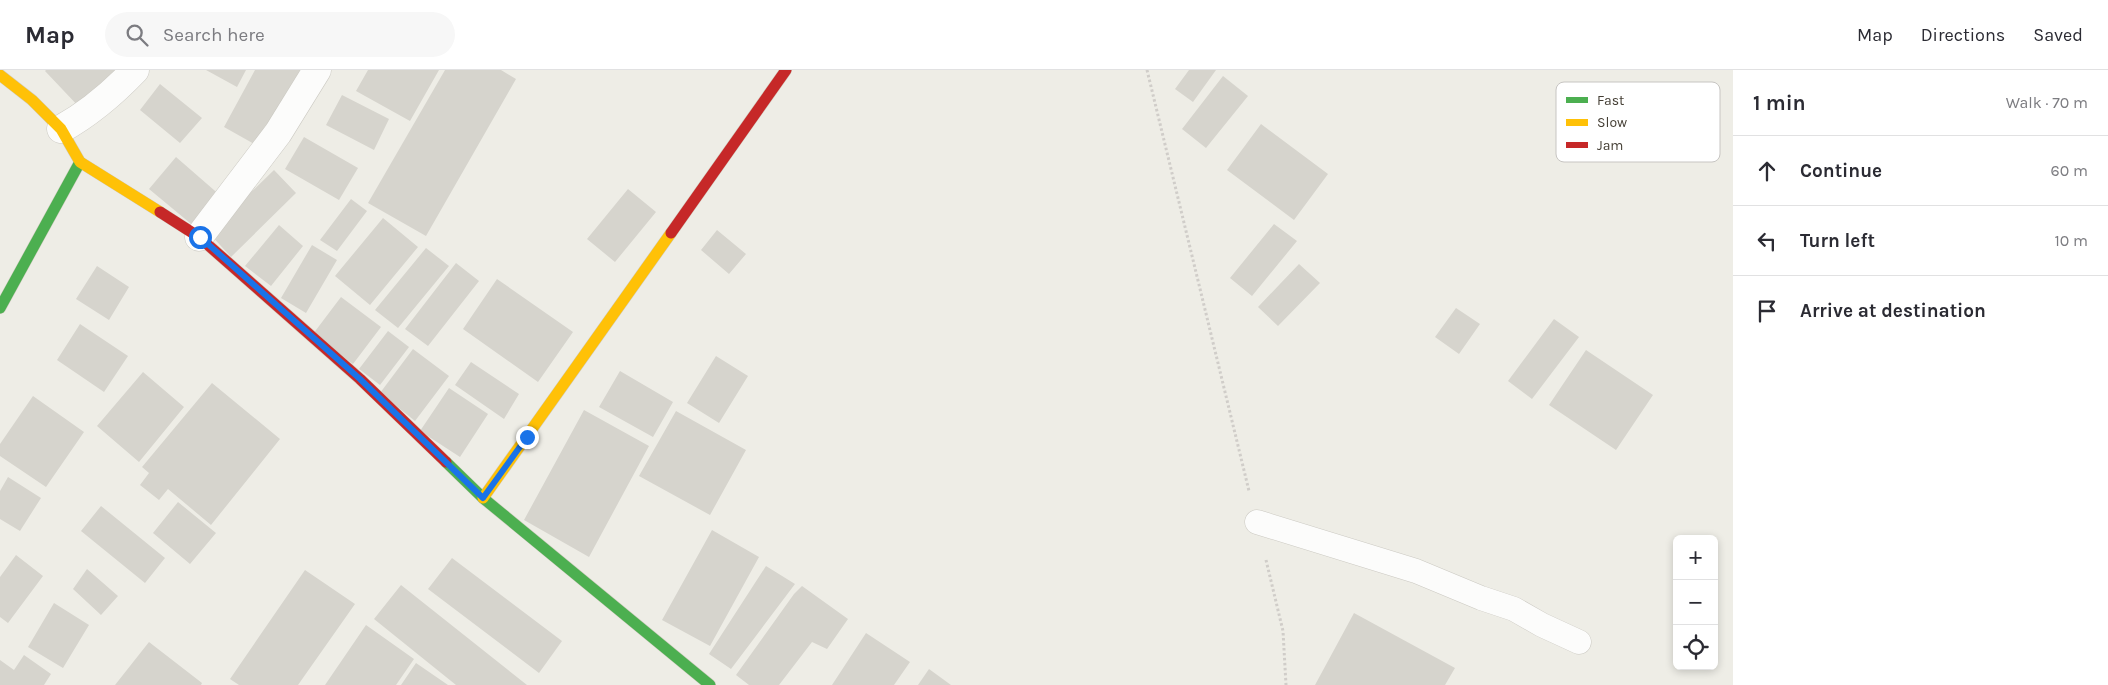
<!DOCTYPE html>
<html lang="en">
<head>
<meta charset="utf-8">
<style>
	body { margin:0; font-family:Karla,sans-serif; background:#f7f7f7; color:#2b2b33 }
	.controls { position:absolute; right:15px; bottom:15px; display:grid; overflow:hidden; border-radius:8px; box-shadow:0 2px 8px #0003 }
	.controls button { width:45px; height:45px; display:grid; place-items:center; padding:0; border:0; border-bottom:1px solid #e1e1e2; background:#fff; color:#2b2b33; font:25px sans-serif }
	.stop { position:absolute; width:15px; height:15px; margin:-11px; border:4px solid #1a73e8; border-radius:50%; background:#fff }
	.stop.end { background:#1a73e8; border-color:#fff; box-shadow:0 1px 5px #0008 }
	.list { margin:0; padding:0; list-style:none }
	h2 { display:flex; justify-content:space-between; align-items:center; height:65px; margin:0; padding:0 20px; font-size:21px }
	h2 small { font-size:16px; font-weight:400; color:#7c7c81 }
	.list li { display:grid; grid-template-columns:32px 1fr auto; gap:15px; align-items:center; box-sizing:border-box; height:70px; padding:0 20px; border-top:1px solid #e1e1e2 }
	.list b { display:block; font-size:19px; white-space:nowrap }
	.list em { font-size:16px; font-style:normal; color:#7c7c81 }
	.icon { flex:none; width:28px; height:28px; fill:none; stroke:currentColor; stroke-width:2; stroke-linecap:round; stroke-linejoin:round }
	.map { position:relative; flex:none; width:1733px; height:615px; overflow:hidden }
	header { display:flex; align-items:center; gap:30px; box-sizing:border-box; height:70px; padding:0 25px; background:#fff; border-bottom:1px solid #e1e1e2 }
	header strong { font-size:24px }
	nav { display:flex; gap:28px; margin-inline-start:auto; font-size:18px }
	.search { width:350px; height:45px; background:#f7f7f7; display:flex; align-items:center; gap:12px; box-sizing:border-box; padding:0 18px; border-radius:28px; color:#7c7c81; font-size:19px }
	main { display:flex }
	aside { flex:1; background:#fff }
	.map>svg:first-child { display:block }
</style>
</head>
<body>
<header>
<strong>Map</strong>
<div class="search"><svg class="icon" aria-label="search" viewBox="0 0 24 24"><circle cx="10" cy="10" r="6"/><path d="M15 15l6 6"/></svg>Search here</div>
<nav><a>Map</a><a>Directions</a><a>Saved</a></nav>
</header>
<main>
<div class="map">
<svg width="1733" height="615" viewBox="0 0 1733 615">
	<rect width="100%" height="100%" fill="#eeede6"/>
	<path fill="#d6d4cd" d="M46 0H120L81 39 45 1Z
		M206 0H246L237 17Z
		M255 0H306L263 79 224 57Z
		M368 0H439L410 51 356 21Z
		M445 0H501L516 9 426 166 368 133Z
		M1189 0H1216L1193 32 1175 19Z
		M1223 6 1248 26 1206 78 1182 59Z
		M160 14 202 48 180 73 140 40Z
		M342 25 389 49 374 80 326 55Z
		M1261 54 1328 104 1294 150 1227 100Z
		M304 67 358 98 339 130 285 99Z
		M176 87 222 127 196 158 149 119Z
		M274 100 296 123 231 187 209 163Z
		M628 119 656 142 615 192 587 169Z
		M351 129 367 141 337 181 320 170Z
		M383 148 418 177 370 235 335 206Z
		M1274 154 1297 171 1252 226 1230 208Z
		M279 155 303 176 271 216 245 196Z
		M717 160 746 184 729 204 701 180Z
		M312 175 337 190 306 243 281 228Z
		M426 178 449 196 398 258 375 240Z
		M456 193 479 211 428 276 405 259Z
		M1299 194 1320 213 1278 256 1258 237Z
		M97 196 129 217 109 250 76 229Z
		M497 209 573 262 538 312 463 259Z
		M341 227 381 257 353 294 313 264Z
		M1456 238 1480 254 1459 284 1435 267Z
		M1554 249 1579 267 1532 329 1508 311Z
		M80 254 128 286 104 322 57 290Z
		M388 261 409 277 380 315 359 299Z
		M413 279 449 306 415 351 380 323Z
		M1586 280 1653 325 1616 380 1549 335Z
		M716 286 748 306 719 353 687 333Z
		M471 292 519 324 504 349 455 315Z
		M620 301 673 332 653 367 599 337Z
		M143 302 184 337 139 392 97 356Z
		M212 313 280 369 211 455 168 419 159 430 140 415 149 403 142 397Z
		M449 318 488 344 460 387 420 361Z
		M33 326 84 362 46 417 0 386V374Z
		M584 340 649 376 589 487 524 450Z
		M676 341 746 380 710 445 639 406Z
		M8 407 41 428 20 461 0 449V421Z
		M178 432 216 463 190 494 153 463Z
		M101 436 165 488 145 513 81 461Z
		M712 460 759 487 710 576 662 550Z
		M16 485 43 506 8 553 0 547V507Z
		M452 488 562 571 539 603 428 519Z
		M766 496 795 514 731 599 709 584Z
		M87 499 118 526 101 545 73 519Z
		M305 500 355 534 298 615H239L230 609Z
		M401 515 527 615H456L374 549Z
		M802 516 848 549 827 579 812 572 779 615H749L736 605 794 524Z
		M54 533 89 555 63 598 28 577Z
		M1354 543 1455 598 1445 615H1315Z
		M366 555 414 589 396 615H325Z
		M866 563 910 592 894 615H832Z
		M149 572 202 613 201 615H115Z
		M24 585 51 604 44 615H0V590L14 600Z
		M416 593 448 615H401Z
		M929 599 951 615H918Z"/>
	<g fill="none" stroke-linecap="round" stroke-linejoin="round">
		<g stroke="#cbc9c2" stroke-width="25">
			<path id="lane" d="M1257 452 1416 501 1481 528 1514 539 1542 555 1579 572"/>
		</g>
		<g stroke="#cbc9c2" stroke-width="29">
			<path id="street" d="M61 59C90 43 113 23 135 0
				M199 167 278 63 317 0"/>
		</g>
		<g stroke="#cfcbbf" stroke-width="12">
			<path id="fast" d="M0 238 80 92
				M446 392 483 428 710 615"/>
		</g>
		<g stroke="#cfcbbf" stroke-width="12">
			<path id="slow" d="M0 5 32 30 61 59 80 92 160 142
				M483 428 671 163"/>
		</g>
		<g stroke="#cfcbbf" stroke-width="12">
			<path id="jam" d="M160 142 199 167 360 309 446 392
				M671 163 786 0"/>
		</g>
		<path stroke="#d0cdc9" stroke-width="3" stroke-dasharray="2.5 2.5" stroke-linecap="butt" d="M1147 0 1249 421
			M1266 490 1283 561 1286 615"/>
		<use href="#lane" stroke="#fcfcfb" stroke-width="24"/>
		<use href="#street" stroke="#fcfcfb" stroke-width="28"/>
		<use href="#fast" stroke="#4caf50" stroke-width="11"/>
		<use href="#slow" stroke="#ffc107" stroke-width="11"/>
		<use href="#jam" stroke="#c62828" stroke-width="11"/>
	</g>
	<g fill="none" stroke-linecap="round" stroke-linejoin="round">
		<path stroke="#1a73e8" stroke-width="6" d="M200 167 360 309 483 428 527 367"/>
	</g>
	<rect x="1556" y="12" width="164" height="80" rx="8" fill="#fff" stroke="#c7c5c2" stroke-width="1"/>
	<rect x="1566" y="27" width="22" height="6" fill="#4caf50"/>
	<rect x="1566" y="49" width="22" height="7" fill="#ffc107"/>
	<rect x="1566" y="72" width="22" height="6" fill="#c62828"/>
	<g font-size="14" fill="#443e34">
		<text x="1597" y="35">Fast</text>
		<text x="1597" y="57">Slow</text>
		<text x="1597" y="80">Jam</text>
	</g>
</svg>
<div class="controls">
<button>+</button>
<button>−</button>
<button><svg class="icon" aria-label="locate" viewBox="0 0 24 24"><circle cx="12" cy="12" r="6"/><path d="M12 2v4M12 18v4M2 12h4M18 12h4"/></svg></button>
</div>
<div class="stop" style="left:200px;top:167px"></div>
<div class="stop end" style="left:527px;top:367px"></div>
</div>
<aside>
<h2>1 min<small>Walk · 70 m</small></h2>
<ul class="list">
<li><svg class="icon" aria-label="ahead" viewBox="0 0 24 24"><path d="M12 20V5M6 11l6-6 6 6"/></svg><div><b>Continue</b></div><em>60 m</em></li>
<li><svg class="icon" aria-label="left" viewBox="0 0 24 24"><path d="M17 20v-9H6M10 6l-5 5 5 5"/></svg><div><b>Turn left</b></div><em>10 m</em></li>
<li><svg class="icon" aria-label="arrive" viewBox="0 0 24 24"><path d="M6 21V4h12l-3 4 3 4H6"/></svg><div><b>Arrive at destination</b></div></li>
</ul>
</aside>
</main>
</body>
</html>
